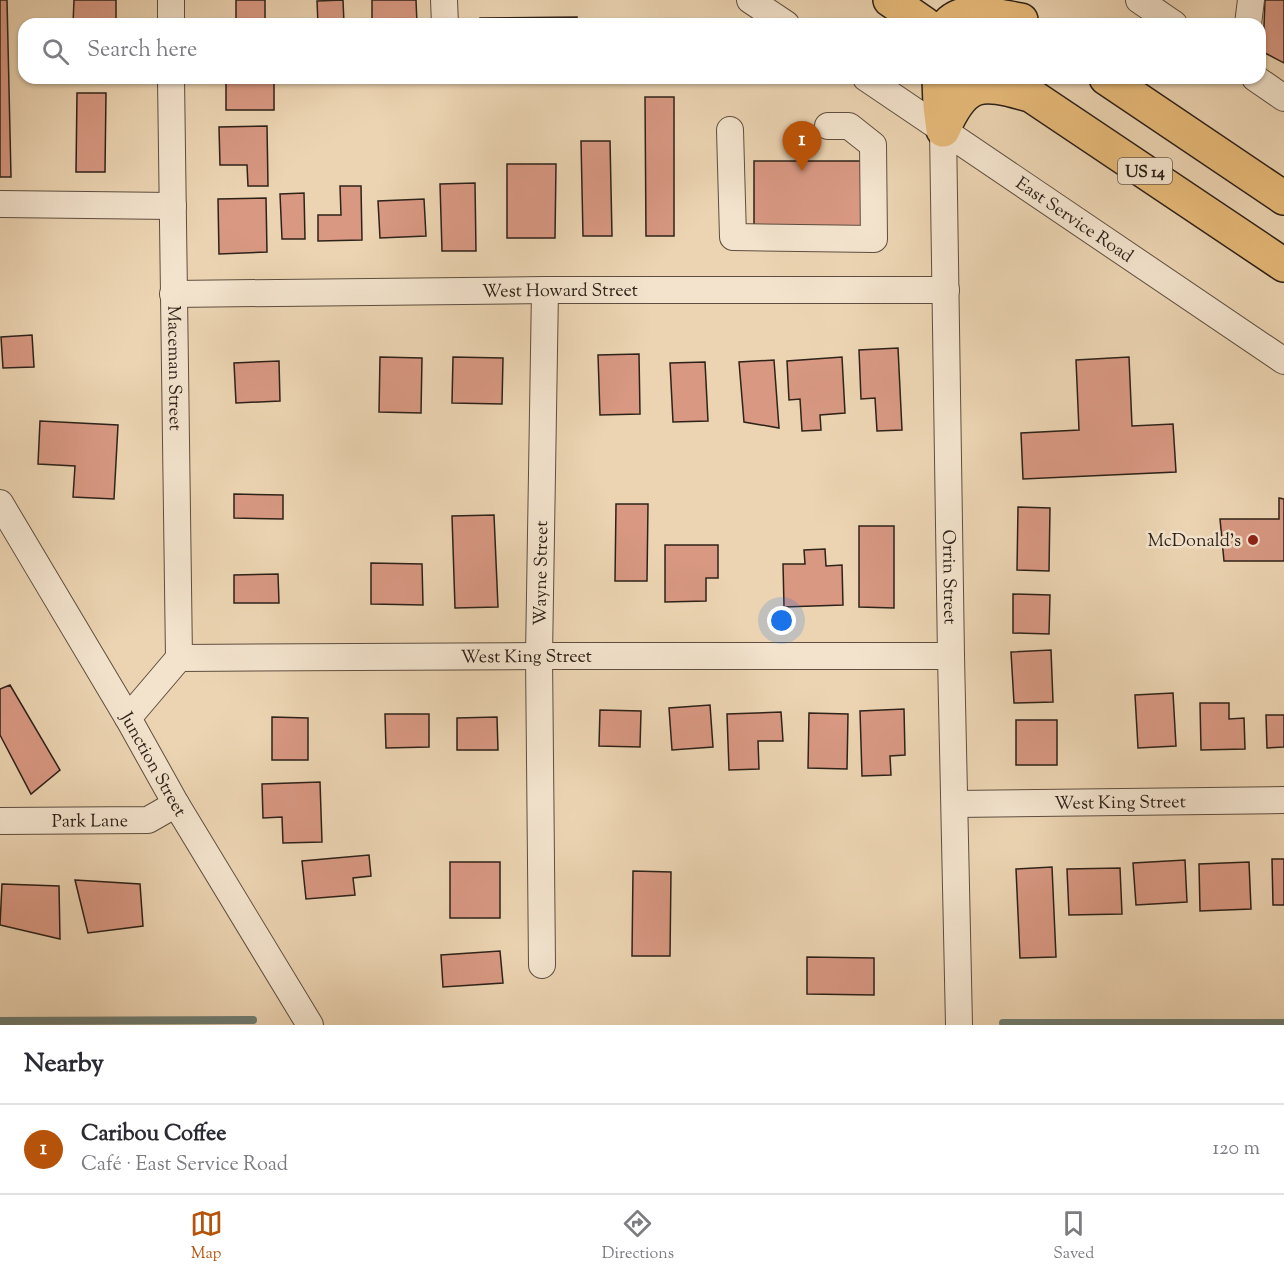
<!DOCTYPE html>
<html lang="en">
<head>
<meta charset="utf-8">
<style>
	body { margin:0; font-family:"Sorts Mill Goudy",serif; background:#f2f2f3; color:#2b2b33 }
	.you { position:absolute; left:782px; top:621px; width:21px; height:21px; margin:-15px; border:4px solid #fff; border-radius:50%; background:#1a73e8; box-shadow:0 0 0 9px #1a73e833 }
	.badge { display:grid; place-items:center; width:39px; height:39px; border-radius:50%; background:#b45309; color:#fff; font-size:20px; font-weight:700 }
	.pin { position:absolute; translate:-50% -50px; filter:drop-shadow(0 2px 3px #0008) }
	.pin::after { content:''; position:absolute; top:32px; width:21px; height:18px; background:inherit; clip-path:polygon(0 0,100% 0,50% 100%) }
	.list { margin:0; padding:0; list-style:none }
	h2 { display:flex; justify-content:space-between; align-items:center; height:78px; margin:0; padding:0 24px; font-size:26px }
	h2 small { font-size:20px; font-weight:400; color:#7c7c81 }
	.list li { display:grid; grid-template-columns:39px 1fr auto; gap:18px; align-items:center; box-sizing:border-box; height:90px; padding:0 24px; border-top:2px solid #e1e1e2 }
	.list b { display:block; font-size:22px; white-space:nowrap }
	.list p { margin:0; font-size:20px; white-space:nowrap; color:#7c7c81 }
	.list em { font-size:20px; font-style:normal; color:#7c7c81 }
	.icon { flex:none; width:33px; height:33px; fill:none; stroke:currentColor; stroke-width:2; stroke-linecap:round; stroke-linejoin:round }
	.map { position:relative; flex:none; width:1284px; height:1025px; overflow:hidden }
	.search { position:absolute; background:#fff; box-shadow:0 2px 4px #0004; left:18px; right:18px; top:18px; height:66px; display:flex; align-items:center; gap:15px; box-sizing:border-box; padding:0 21px; border-radius:18px; color:#7c7c81; font-size:22px }
	.sheet { height:168px; background:#fff }
	nav { display:flex; justify-content:space-around; align-items:center; box-sizing:border-box; height:84px; border-top:2px solid #e1e1e2; background:#fff; font-size:16px; color:#7c7c81 }
	nav a { display:grid; justify-items:center; gap:3px }
	nav .on { color:#b45309 }
	.map>svg:first-child { display:block }
</style>
</head>
<body>
<div class="map">
<svg width="1284" height="1025" viewBox="0 0 1284 1025">
	<rect width="100%" height="100%" fill="#ecd4b2"/>
	<filter id="stains"><feTurbulence type="fractalNoise" baseFrequency=".00333" numOctaves="4"/><feColorMatrix values="0 0 0 0 .2 0 0 0 0 .09 0 0 0 0 .02 0 0 0 .5 -.17"/></filter>
	<radialGradient id="worn" r=".72"><stop offset=".6" stop-color="#630" stop-opacity="0"/><stop offset="1" stop-color="#630" stop-opacity=".3"/></radialGradient>
	<g fill="none" stroke-linecap="round" stroke-linejoin="round">
		<path stroke="#6e7c72" stroke-width="8" d="M0 1021 253 1020
			M1003 1023H1284"/>
	</g>
	<path fill="#d89882" stroke="#2e2219" stroke-width="1.5" d="M0 0H7L11 177H0Z
		M74 0H116V24H73Z
		M236 0H265V24H236Z
		M343 0 344 24H318L317 1Z
		M372 0H416L417 24H372Z
		M1265 0H1284V63L1263 52Z
		M577 17 576 24H480V18Z
		M226 78H274V110H226Z
		M77 93H106L105 172H76Z
		M645 97H674V236H646Z
		M267 126 268 186H248L247 165H220L219 127Z
		M581 141H610L612 236H583Z
		M754 161H867V228H754Z
		M507 164H556L555 238H507Z
		M475 183 476 251H442L440 184Z
		M340 186H361L362 240 318 241V215H341Z
		M304 193 305 239H282L280 194Z
		M266 198 267 252 219 254 218 199Z
		M424 199 426 236 380 238 378 201Z
		M32 335 34 367 3 368 1 337Z
		M898 348 902 430 877 431 875 398 861 399 859 350Z
		M639 354 640 414 600 415 598 355Z
		M380 357 422 358 421 413 379 412Z
		M453 357 503 358 502 404 452 403Z
		M842 357 845 413 820 415 821 430 802 431 800 399 789 400 787 361Z
		M1129 357 1132 426 1173 424 1176 472 1023 479 1021 433 1079 430 1076 360Z
		M774 360 779 428 744 422 739 362Z
		M279 361 280 401 236 403 234 363Z
		M705 362 708 421 673 422 670 363Z
		M40 421 118 425 114 499 73 497 75 466 38 464Z
		M234 494 283 495V519L234 518Z
		M1279 498 1284 499V561H1224L1220 519H1279Z
		M616 504H648L647 581H615Z
		M1018 507 1050 508 1049 571 1017 570Z
		M494 515 498 607 455 608 452 516Z
		M859 526H894V608L859 607Z
		M665 545H718V578H706V601L665 602Z
		M825 549 826 566 842 565 843 605 784 607 783 564H805L804 550Z
		M371 563 422 564 423 605 371 604Z
		M278 574 279 603H234V575Z
		M1013 594 1050 595 1049 634 1013 633Z
		M1051 650 1053 702 1014 703 1011 652Z
		M10 685 60 770 31 794 0 735V689Z
		M1173 693 1176 746 1138 748 1135 695Z
		M1200 703H1229V719L1244 718 1245 749 1201 750Z
		M710 705 713 747 672 750 669 708Z
		M904 709 905 755 890 756 891 775 862 776 860 711Z
		M600 710 641 711 640 747 599 746Z
		M781 712 783 741H758L759 769 729 770 727 714Z
		M809 713 848 714 847 769 808 768Z
		M385 714H429V747L386 748Z
		M1266 715H1284V747L1267 748Z
		M272 717 308 718V760H272Z
		M497 717 498 750H457V718Z
		M1016 720H1057V765H1016Z
		M320 782 322 842 283 843 282 817 263 818 262 784Z
		M369 855 371 876 353 878 355 895 306 899 302 861Z
		M1272 859H1284V905H1273Z
		M1185 860 1187 902 1136 905 1133 863Z
		M450 862H500V918H450Z
		M1249 862 1251 909 1200 911 1199 864Z
		M1052 867 1056 957 1020 958 1016 869Z
		M1120 868 1122 914 1069 915 1067 869Z
		M633 871 671 872 670 956H632Z
		M75 880 140 884 143 926 88 933Z
		M2 884 59 886 60 939 0 925Z
		M500 951 503 983 443 987 441 955Z
		M807 957 874 958V995L807 994Z"/>
	<g fill="none" stroke-linecap="round" stroke-linejoin="round">
		<g stroke="#5e4e3f" stroke-width="28">
			<g id="minor">
				<path d="M171 0V24"/>
				<path d="M444 0 445 24"/>
				<path d="M750 0 786 24"/>
				<path d="M1139 0 1174 24"/>
				<path d="M1248 24 1251 0"/>
				<path id="s1" d="M171 78 179 658"/>
				<path id="s2" d="M866 78 1284 361"/>
				<path d="M1255 78 1284 98"/>
				<path d="M730 130 733 237 874 239 873 145 849 126H828"/>
				<path id="s3" d="M943 130 951 656 959 1025"/>
				<path d="M0 204 173 206"/>
				<path id="s4" d="M173 294 545 290H946"/>
				<path id="s5" d="M0 503 128 718 176 804 310 1025"/>
				<path id="s6" d="M128 718 179 658 539 656H951"/>
				<path id="s7" d="M955 804 1284 800"/>
				<path id="s8" d="M0 821 148 820 176 804"/>
				<path id="s9" d="M542 965 539 656 545 290"/>
			</g>
		</g>
		<g stroke="#2e2219" stroke-width="36">
			<path id="highway" d="M890 0 925 24
				M948 24C965 5 999 17 1021 20
				M939 78 940 106 943 130
				M1005 78 1284 265
				M1106 78 1284 198
				M943 130C965 80 980 81 1029 95"/>
		</g>
		<use href="#minor" stroke="#f3e3cd" stroke-width="26"/>
		<use href="#highway" stroke="#e6ba79" stroke-width="33"/>
	</g>
	<circle fill="#8f2418" stroke="#f3e3cd" stroke-width="2" cx="1253" cy="540" r="6"/>
	<g text-anchor="middle" stroke-width="5" stroke-linejoin="round" paint-order="stroke">
		<rect fill="#f3e3cd" stroke="#695c4f" stroke-width="1.5" x="1118" y="158" width="54" height="26" rx="4.5"/>
		<g font-size="16" font-weight="bold" fill="#2e2219">
			<text x="1145" y="177">US 14</text>
		</g>
		<g font-size="18" fill="#2e2219" stroke="#f3e3cd">
			<text dy="6" stroke="none"><textPath href="#s2" startOffset="252">East Service Road</textPath></text>
			<text dy="6" stroke="none"><textPath href="#s4" startOffset="387">West Howard Street</textPath></text>
			<text dy="6" stroke="none"><textPath href="#s1" startOffset="290">Maceman Street</textPath></text>
			<text dy="6" stroke="none"><textPath href="#s9" startOffset="392">Wayne Street</textPath></text>
			<text dy="6" stroke="none"><textPath href="#s3" startOffset="447">Orrin Street</textPath></text>
			<text dy="6" stroke="none"><textPath href="#s6" startOffset="426">West King Street</textPath></text>
			<text dy="6" stroke="none"><textPath href="#s5" startOffset="303">Junction Street</textPath></text>
			<text dy="6" stroke="none"><textPath href="#s7" startOffset="165">West King Street</textPath></text>
			<text dy="6" stroke="none"><textPath href="#s8" startOffset="90">Park Lane</textPath></text>
		</g>
		<g font-size="18" fill="#2e2219" stroke="#f3e3cd" text-anchor="end">
			<text x="1241" y="546">McDonald's</text>
		</g>
	</g>
	<rect width="100%" height="100%" filter="url(#stains)"/>
	<rect width="100%" height="100%" fill="url(#worn)"/>
</svg>
<div class="you"></div>
<div class="pin badge" style="left:802px;top:171px">1</div>
<div class="search"><svg class="icon" aria-label="search" viewBox="0 0 24 24"><circle cx="10" cy="10" r="6"/><path d="M15 15l6 6"/></svg>Search here</div>
</div>
<section class="sheet">
<h2>Nearby<small></small></h2>
<ul class="list">
<li><span class="badge">1</span><div><b>Caribou Coffee</b><p>Café · East Service Road</p></div><em>120 m</em></li>
</ul>
</section>
<nav>
<a class="on"><svg class="icon" aria-label="map" viewBox="0 0 24 24"><path d="M3 6l6-2 6 2 6-2v14l-6 2-6-2-6 2zM9 4v14M15 6v14"/></svg>Map</a>
<a><svg class="icon" aria-label="directions" viewBox="0 0 24 24"><path d="M12 3l9 9-9 9-9-9zM9 14v-3h6M13 9l2 2-2 2"/></svg>Directions</a>
<a><svg class="icon" aria-label="saved" viewBox="0 0 24 24"><path d="M7 4h10v16l-5-4-5 4z"/></svg>Saved</a>
</nav>
</body>
</html>
